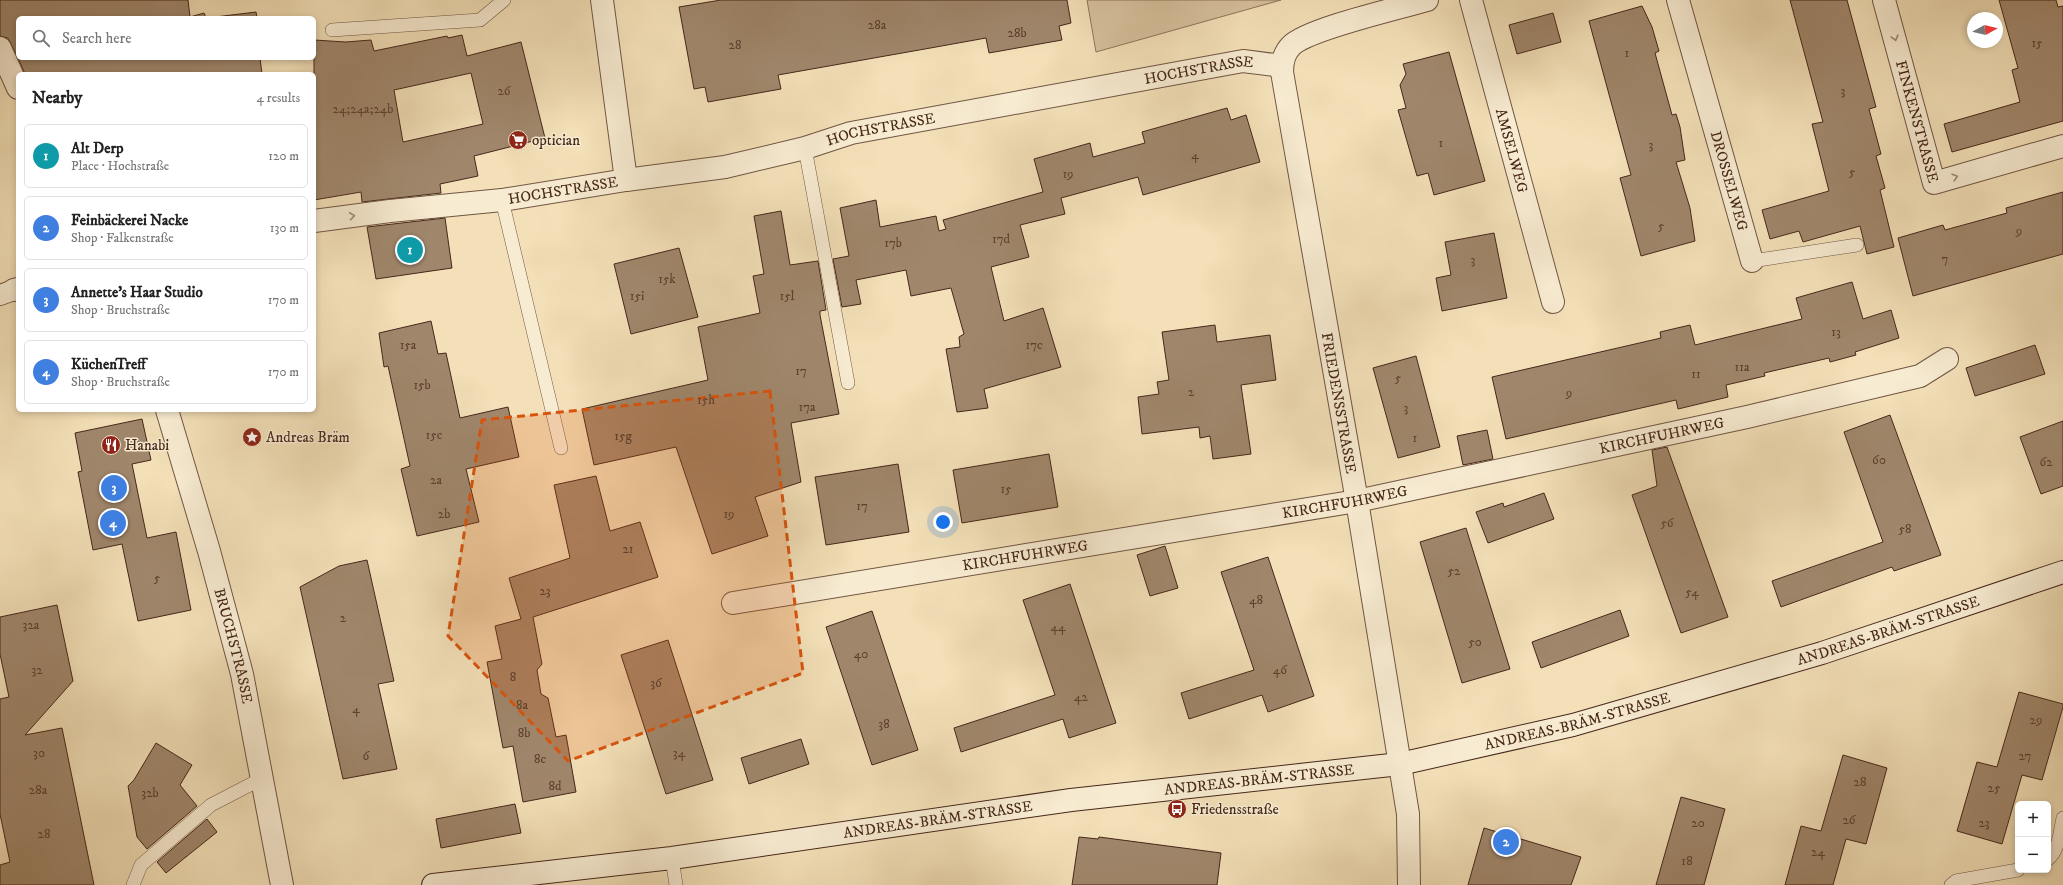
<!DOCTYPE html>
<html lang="en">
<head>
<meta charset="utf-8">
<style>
	body { margin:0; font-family:"IM FELL DW Pica",serif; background:#f2f2f2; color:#222 }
	.controls { position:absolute; right:12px; bottom:12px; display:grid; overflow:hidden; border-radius:6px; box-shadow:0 2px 6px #0003 }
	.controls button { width:36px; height:36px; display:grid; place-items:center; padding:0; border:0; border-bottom:1px solid #e0e0e0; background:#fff; color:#222; font:20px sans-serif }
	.compass { position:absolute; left:1967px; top:12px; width:36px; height:36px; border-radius:50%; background:#fff; box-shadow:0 2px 6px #0003; rotate:82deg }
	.you { position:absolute; left:943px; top:522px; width:14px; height:14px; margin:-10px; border:3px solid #fff; border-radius:50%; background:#1a73e8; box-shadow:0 0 0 6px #1a73e833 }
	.badge { display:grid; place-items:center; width:26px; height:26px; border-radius:50%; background:#db2777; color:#fff; font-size:13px; font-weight:700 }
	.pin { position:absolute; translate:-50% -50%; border:2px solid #fff; box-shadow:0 1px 4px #0006 }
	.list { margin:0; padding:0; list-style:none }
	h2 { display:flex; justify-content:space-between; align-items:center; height:52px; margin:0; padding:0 16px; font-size:17px }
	h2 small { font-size:13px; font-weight:400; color:#767676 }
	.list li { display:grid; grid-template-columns:26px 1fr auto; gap:12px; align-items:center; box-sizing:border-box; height:64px; margin:0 8px 8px; padding:0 8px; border:1px solid #e0e0e0; border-radius:6px }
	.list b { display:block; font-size:15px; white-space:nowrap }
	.list p { margin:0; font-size:13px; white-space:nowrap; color:#767676 }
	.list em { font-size:13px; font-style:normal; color:#767676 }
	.icon { flex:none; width:22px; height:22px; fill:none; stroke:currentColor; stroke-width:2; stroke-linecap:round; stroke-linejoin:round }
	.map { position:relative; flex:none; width:2063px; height:885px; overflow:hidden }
	.search { position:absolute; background:#fff; box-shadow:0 2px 6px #0003; left:16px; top:16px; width:300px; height:44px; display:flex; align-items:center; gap:10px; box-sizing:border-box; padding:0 14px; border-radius:6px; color:#767676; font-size:15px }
	.panel { position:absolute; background:#fff; box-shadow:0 2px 6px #0003; left:16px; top:72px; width:300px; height:340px; border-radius:6px }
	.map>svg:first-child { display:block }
</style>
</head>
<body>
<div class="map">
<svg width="2063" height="885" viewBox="0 0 2063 885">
	<rect width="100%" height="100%" fill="#f3e0b8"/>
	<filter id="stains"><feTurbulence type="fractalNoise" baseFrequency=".005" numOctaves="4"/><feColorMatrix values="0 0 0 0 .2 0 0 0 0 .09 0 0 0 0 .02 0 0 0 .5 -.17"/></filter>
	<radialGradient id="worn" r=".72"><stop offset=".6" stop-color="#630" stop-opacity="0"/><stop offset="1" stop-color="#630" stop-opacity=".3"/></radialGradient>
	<path fill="#d6c19d" stroke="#8e745c" d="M1087 0H1281L1096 52Z"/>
	<path fill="#a0876c" stroke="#46271a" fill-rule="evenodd" d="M0 0H188L190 17 204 13 206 18H18V58L8 38 0 36Z
		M721 0H1067L1071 23 1059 26 1062 40 989 53 986 38 936 47 778 75 781 89 708 102 705 87 694 89 679 7Z
		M1790 0H1847L1876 107 1869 109 1881 154 1876 156 1885 188 1880 190 1894 247 1867 254 1860 226 1803 242 1799 231 1770 239 1762 210 1829 191 1812 124 1823 122Z
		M1999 0H2056L2058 7 2063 6V121L1952 152 1944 124 2020 102 2012 70 2018 68Z
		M1642 6 1652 27 1659 51 1655 53 1672 115 1676 114 1680 127 1685 160 1676 162 1690 208 1695 241 1641 256 1620 178 1631 175 1589 21Z
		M256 12 257 18H207Z
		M1553 13 1561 42 1517 54 1509 25Z
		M462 35 467 56 521 42 545 138 474 156 478 176 440 184 441 193 362 202 361 192 314 200V40L346 42 371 40 374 51 447 36 448 38ZM471 73 483 124 403 142 394 90Z
		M1449 52 1485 181 1434 195 1428 173 1417 176 1398 110 1406 108 1400 85 1406 74 1403 64Z
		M18 58H260L262 74H25Z
		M1227 108 1231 120 1246 115 1260 162 1143 195 1138 177 1061 198 1065 214 1020 225 1029 257 991 267 1004 321 1043 308 1061 367 984 389 988 408 957 412 946 349 960 347 959 337 964 334 951 288 911 296 906 270 856 280 861 304 842 307 833 259 849 256 840 208 876 200 880 227 936 216 939 231 946 229 943 220 1043 192 1034 159 1090 143 1093 157 1145 143 1142 132Z
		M2063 192V254L1913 296 1898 238 1943 225 1945 230 2007 213 2006 208Z
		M781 211 790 265 818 261 826 310 820 311V315L839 414 791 423 801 482 755 497 768 536 712 554 676 447 594 465 582 409 708 380 698 327 760 313 753 276 764 274 754 216Z
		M445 218 452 268 376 279 367 227Z
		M1494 233 1507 298 1442 311 1436 278 1451 275 1445 242Z
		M679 248 698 317 631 334 614 264Z
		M1852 282 1863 319 1891 310 1899 338 1855 352 1856 355 1830 362 1829 358 1764 373 1765 376 1726 385 1728 397 1678 409 1676 400 1506 439 1492 377 1661 338 1660 332 1690 325 1695 345 1802 319 1796 298Z
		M431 321 438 354 446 353 460 418 508 407 519 457 466 469 479 522 417 536 401 469 410 466 388 366 384 367 379 333Z
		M1215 325 1217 342 1270 335 1276 380 1241 385 1251 454 1213 459 1210 436 1200 438 1199 427 1142 434 1138 397 1159 394 1157 382 1169 380 1162 332Z
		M2035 345 2045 374 1975 396 1966 368Z
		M1416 356 1440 447 1398 458 1373 368Z
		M1890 415 1941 555 1894 571 1892 567 1781 607 1772 581 1883 542 1844 432Z
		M142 419 151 460 132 464 147 538 176 532 191 610 138 621 122 544 93 550 78 472 82 471 75 433Z
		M2063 421V486L2041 494 2020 437Z
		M1487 430 1493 459 1463 465 1457 436Z
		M1667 447 1728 617 1681 633 1632 495 1657 486 1652 450Z
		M1049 454 1058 507 962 523 953 470Z
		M898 464 909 532 826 545 815 477Z
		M596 476 610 531 640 522 658 577 533 617 542 664 537 670 541 694 548 698 556 737 566 735 576 792 523 802 513 746 503 748 487 662 502 659 495 626 521 619 509 578 570 558 554 485Z
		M1544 493 1554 519 1488 543 1476 512 1503 503 1504 507Z
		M1466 528 1510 669 1462 683 1420 542Z
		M1165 546 1178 588 1150 596 1137 555Z
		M1268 557 1314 696 1268 712 1262 695 1189 719 1181 693 1254 670 1221 572Z
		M367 560 394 681 378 684 397 769 343 779 300 587 339 566Z
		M1070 584 1116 723 1069 738 1063 719 961 752 954 728 1055 695 1023 600Z
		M57 605 73 681 25 735 62 728 94 885H0V865L10 862 0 814V699L9 697 0 654V617Z
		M1620 610 1629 636 1541 668 1532 642Z
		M872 611 918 750 872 765 826 627Z
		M668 640 713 780 666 794 621 655Z
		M2019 692 2063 704V707L2042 780 2022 775 2002 844 1957 831 1977 762 1997 767Z
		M801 739 809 764 749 784 741 758Z
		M156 743 192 765 180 785 197 806 147 849 137 837 128 786 134 780Z
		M1843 755 1887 768 1866 844 1846 839 1833 885H1785L1801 826 1821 831Z
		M1681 797 1725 809 1704 885H1656Z
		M515 804 521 833 441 848 436 819Z
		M207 819 217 832 166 873 157 862Z
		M1484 828 1581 857 1571 885H1468Z
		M1079 837 1098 839 1099 837 1221 853 1217 885H1072Z"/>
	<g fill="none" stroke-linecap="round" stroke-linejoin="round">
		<g stroke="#715542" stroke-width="14">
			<path id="service" d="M332 30 480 20 504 0
				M805 148 848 383
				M502 200 561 448
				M1752 261 1857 245
				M672 858 676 885
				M2048 859C2059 851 2060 831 2063 818
				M133 885 141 865 211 805 263 778
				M1951 885 1956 881 2018 870"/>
		</g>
		<g stroke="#715542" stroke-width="22">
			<path id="pedestrian" d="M0 295 14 290"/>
		</g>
		<g stroke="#715542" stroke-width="24">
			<g id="minor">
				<path d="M602 0 626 180"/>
				<path id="s1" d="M1471 0 1553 302"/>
				<path id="s2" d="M1678 0 1752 261"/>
				<path id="s3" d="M1884 0 1934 183 2063 146"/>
				<path d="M0 48 18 88"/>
				<path id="s4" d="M314 221 390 211 502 200 626 180 725 167 805 148 851 133 1243 61 1282 66"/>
				<path d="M14 290 18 289"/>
				<path id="s5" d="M167 410 209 551 242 674 282 885"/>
				<path id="s6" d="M733 603 1357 501 1747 417 1920 376 1947 359"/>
				<path d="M1409 885 1408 814 1357 501 1282 72C1282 63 1284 53 1291 46 1307 29 1400 8 1427 0"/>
			</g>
		</g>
		<g stroke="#46271a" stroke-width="24">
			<g id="secondary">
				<path id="s7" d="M433 885 672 858 1071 800 1400 764 1573 725 1822 653 2063 572"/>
			</g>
		</g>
		<use href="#service" stroke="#f7ebd1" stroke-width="13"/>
		<use href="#pedestrian" stroke="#f7ebd1" stroke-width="20"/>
		<use href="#minor" stroke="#f7ebd1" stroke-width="22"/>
		<use href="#secondary" stroke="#f7ebd1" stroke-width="22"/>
	</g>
	<defs><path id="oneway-chevron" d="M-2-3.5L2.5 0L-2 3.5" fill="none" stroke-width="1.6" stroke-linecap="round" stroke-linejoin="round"/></defs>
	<g stroke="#9e8976">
		<use href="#oneway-chevron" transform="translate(1895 38) rotate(75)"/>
		<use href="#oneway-chevron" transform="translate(1955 177) rotate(-16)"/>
		<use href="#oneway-chevron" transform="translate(352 216) rotate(-8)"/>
	</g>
	<path fill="#d8540d" fill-opacity="0.2" stroke="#d8540d" stroke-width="3" stroke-dasharray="8 5" stroke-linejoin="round" d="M770 391 803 673 568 761 448 636 482 420Z"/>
	<defs>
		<g id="supermarket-disc" transform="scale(1)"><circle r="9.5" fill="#8f2418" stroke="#f7ebd1"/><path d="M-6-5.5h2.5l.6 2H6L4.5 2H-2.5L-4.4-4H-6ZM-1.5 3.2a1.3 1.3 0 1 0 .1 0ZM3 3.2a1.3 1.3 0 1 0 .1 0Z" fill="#fff"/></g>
		<g id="sight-disc" transform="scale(1)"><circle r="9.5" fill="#8f2418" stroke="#f7ebd1"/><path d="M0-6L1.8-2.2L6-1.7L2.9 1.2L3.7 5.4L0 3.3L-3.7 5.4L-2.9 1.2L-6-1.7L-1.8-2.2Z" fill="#fff"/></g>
		<g id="restaurant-disc" transform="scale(1)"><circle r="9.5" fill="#8f2418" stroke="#f7ebd1"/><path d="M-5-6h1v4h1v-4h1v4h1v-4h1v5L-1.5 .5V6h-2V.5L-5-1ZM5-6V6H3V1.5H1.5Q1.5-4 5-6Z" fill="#fff"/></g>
		<g id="bus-disc" transform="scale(1)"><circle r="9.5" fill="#8f2418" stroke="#f7ebd1"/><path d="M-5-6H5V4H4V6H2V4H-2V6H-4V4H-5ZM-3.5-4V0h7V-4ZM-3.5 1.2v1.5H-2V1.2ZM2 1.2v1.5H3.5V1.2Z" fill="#fff"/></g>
	</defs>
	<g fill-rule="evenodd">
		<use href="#supermarket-disc" x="518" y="140"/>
		<use href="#sight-disc" x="252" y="437"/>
		<use href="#restaurant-disc" x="111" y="445"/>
		<use href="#bus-disc" x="1177" y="809"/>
	</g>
	<g text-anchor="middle" stroke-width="3" stroke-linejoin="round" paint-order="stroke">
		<g font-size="13" fill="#5c3f2e">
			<text x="877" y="29">28a</text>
			<text x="1017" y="37">28b</text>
			<text x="2037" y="47">15</text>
			<text x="735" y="49">28</text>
			<text x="1627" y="57">1</text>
			<text x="504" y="95">26</text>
			<text x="1843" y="95">3</text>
			<text x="363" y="113">24;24a;24b</text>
			<text x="1441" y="147">1</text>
			<text x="1651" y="149">3</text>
			<text x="1195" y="159">4</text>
			<text x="1852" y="176">5</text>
			<text x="1068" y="178">19</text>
			<text x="1661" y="230">5</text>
			<text x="2019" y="235">9</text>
			<text x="1001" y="243">17d</text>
			<text x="893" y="247">17b</text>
			<text x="1945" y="263">7</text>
			<text x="1473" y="264">3</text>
			<text x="667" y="283">15k</text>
			<text x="637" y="300">15i</text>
			<text x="787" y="300">15l</text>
			<text x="1836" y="336">13</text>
			<text x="408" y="349">15a</text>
			<text x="1034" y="349">17c</text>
			<text x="1742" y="371">11a</text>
			<text x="801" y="375">17</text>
			<text x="1696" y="378">11</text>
			<text x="1398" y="382">5</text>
			<text x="422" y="389">15b</text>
			<text x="1191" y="396">2</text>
			<text x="1569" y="397">9</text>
			<text x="706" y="404">15h</text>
			<text x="807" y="411">17a</text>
			<text x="1406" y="412">3</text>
			<text x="434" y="439">15c</text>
			<text x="623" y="440">15g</text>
			<text x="1415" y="442">1</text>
			<text x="1879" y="464">60</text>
			<text x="2046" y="466">62</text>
			<text x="436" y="484">2a</text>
			<text x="1006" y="493">15</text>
			<text x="862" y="510">17</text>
			<text x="444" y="518">2b</text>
			<text x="729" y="518">19</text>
			<text x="1667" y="527">56</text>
			<text x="1905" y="533">58</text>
			<text x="628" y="553">21</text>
			<text x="1454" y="575">52</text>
			<text x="157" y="582">5</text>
			<text x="545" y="595">23</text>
			<text x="1692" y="596">54</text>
			<text x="1256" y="604">48</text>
			<text x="343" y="622">2</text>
			<text x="31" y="629">32a</text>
			<text x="1058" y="631">44</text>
			<text x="1475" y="646">50</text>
			<text x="861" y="658">40</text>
			<text x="37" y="674">32</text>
			<text x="1280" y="674">46</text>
			<text x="513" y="681">8</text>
			<text x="656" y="687">36</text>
			<text x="1081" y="701">42</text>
			<text x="522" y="709">8a</text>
			<text x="356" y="713">4</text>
			<text x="2036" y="724">29</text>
			<text x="884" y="728">38</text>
			<text x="524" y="737">8b</text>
			<text x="39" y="757">30</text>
			<text x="679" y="757">34</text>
			<text x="366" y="760">6</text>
			<text x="2025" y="760">27</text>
			<text x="540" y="763">8c</text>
			<text x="1860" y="786">28</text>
			<text x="555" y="790">8d</text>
			<text x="1994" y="792">25</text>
			<text x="38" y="794">28a</text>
			<text x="150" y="797">32b</text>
			<text x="1849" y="824">26</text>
			<text x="1698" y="827">20</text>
			<text x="1984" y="827">23</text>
			<text x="44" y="838">28</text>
			<text x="1818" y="856">24</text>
			<text x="1687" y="865">18</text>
		</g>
		<g font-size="15" fill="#46271a" stroke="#f7ebd1">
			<text dy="5" stroke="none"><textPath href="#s4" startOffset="899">HOCHSTRASSE</textPath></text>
			<text dy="5" stroke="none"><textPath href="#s3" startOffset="126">FINKENSTRASSE</textPath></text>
			<text dy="5" stroke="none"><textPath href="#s4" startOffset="575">HOCHSTRASSE</textPath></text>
			<text dy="5" stroke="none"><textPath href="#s1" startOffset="156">AMSELWEG</textPath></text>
			<text dy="5" stroke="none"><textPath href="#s2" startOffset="188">DROSSELWEG</textPath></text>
			<text dy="5" stroke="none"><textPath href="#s4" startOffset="251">HOCHSTRASSE</textPath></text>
			<text transform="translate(1339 403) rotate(80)" y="5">FRIEDENSSTRASSE</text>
			<text dy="5" stroke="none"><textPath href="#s6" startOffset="944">KIRCHFUHRWEG</textPath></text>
			<text dy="5" stroke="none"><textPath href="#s6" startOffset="620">KIRCHFUHRWEG</textPath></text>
			<text dy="5" stroke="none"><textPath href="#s6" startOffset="296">KIRCHFUHRWEG</textPath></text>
			<text dy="5" stroke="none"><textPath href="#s7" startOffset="1481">ANDREAS-BRÄM-STRASSE</textPath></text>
			<text dy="5" stroke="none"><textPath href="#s5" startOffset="245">BRUCHSTRASSE</textPath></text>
			<text dy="5" stroke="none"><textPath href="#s7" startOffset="1157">ANDREAS-BRÄM-STRASSE</textPath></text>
			<text dy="5" stroke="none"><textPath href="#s7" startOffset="833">ANDREAS-BRÄM-STRASSE</textPath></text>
			<text dy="5" stroke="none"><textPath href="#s7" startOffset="509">ANDREAS-BRÄM-STRASSE</textPath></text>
		</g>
		<g font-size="15" fill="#46271a" stroke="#f7ebd1" text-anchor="start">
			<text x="532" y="145">optician</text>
			<text x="266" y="442">Andreas Bräm</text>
			<text x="125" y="450">Hanabi</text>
			<text x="1191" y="814">Friedensstraße</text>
		</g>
	</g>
	<rect width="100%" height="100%" filter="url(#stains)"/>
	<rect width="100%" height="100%" fill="url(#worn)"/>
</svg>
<div class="controls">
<button>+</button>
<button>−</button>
</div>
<svg class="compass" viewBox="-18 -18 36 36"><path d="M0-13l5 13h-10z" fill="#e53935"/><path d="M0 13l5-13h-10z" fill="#767676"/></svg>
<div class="you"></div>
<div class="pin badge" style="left:410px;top:250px;background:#0f9aa8">1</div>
<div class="pin badge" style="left:1506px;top:842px;background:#3f7fe0">2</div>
<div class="pin badge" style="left:114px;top:488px;background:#3f7fe0">3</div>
<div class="pin badge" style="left:113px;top:523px;background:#3f7fe0">4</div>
<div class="search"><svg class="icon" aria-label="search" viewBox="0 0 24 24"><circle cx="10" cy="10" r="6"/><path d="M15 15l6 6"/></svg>Search here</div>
<section class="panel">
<h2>Nearby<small>4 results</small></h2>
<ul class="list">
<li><span class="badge" style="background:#0f9aa8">1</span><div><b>Alt Derp</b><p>Place · Hochstraße</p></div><em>120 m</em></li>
<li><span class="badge" style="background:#3f7fe0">2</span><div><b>Feinbäckerei Nacke</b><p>Shop · Falkenstraße</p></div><em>130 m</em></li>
<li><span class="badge" style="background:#3f7fe0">3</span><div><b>Annette's Haar Studio</b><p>Shop · Bruchstraße</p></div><em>170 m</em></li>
<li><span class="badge" style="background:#3f7fe0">4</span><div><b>KüchenTreff</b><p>Shop · Bruchstraße</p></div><em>170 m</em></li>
</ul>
</section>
</div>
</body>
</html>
